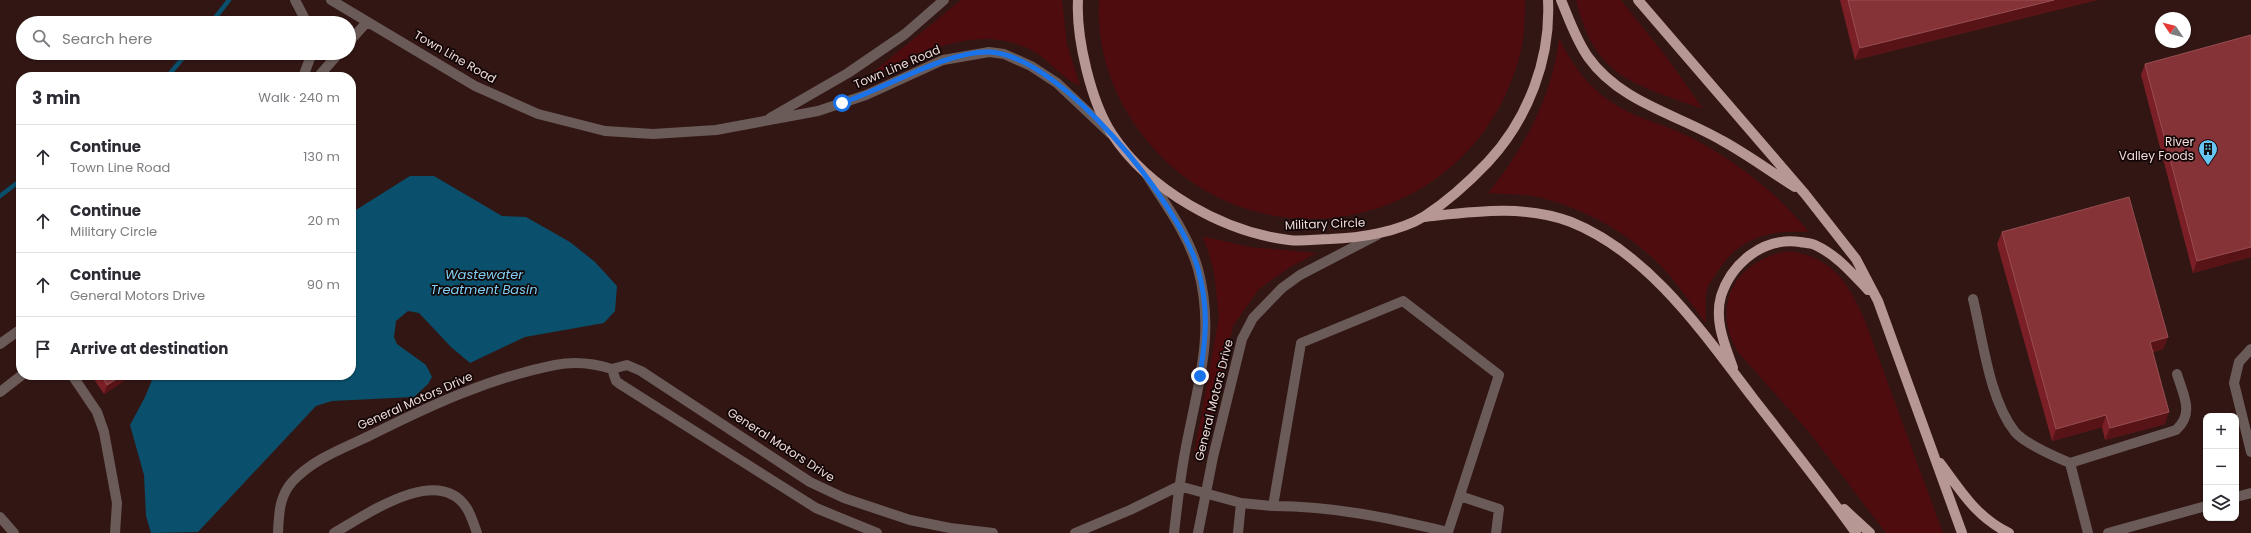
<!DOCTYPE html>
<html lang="en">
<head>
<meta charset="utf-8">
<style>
	body { margin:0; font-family:Poppins,sans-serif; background:#f7f7f7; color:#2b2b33 }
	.controls { position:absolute; right:12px; bottom:12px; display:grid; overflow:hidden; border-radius:8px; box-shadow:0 1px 3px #0004 }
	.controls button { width:36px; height:36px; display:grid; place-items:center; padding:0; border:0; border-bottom:1px solid #e1e1e2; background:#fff; color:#2b2b33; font:20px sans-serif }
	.compass { position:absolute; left:2155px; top:12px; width:36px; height:36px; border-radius:50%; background:#fff; box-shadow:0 1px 3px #0004; rotate:305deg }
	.stop { position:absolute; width:12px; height:12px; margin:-9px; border:3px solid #1a73e8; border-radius:50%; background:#fff }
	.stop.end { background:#1a73e8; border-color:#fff; box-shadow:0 1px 4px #0008 }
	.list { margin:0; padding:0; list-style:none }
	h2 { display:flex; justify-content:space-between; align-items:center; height:52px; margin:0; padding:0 16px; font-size:17px }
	h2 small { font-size:13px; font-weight:400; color:#7c7c81 }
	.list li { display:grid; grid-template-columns:26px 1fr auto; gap:12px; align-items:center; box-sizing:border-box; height:64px; padding:0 16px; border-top:1px solid #e1e1e2 }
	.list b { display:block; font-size:15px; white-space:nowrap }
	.list p { margin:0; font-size:13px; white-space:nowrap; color:#7c7c81 }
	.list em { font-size:13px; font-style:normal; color:#7c7c81 }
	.icon { flex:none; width:22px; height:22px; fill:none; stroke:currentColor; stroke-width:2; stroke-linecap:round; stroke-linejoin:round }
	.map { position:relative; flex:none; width:2251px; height:533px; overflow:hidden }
	.search { position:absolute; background:#fff; box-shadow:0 1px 3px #0004; left:16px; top:16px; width:340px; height:44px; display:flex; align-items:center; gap:10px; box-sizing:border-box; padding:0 14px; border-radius:22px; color:#7c7c81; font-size:15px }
	.panel { position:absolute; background:#fff; box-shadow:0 1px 3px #0004; left:16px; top:72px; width:340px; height:308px; border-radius:16px }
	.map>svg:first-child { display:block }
</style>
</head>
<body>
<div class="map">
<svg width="2251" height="533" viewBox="0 0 2251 533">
	<rect width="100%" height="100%" fill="#321614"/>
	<path fill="#4f0c0f" d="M961 0H1062L1067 44 1080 86C1061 78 1049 59 1031 50 976 22 922 53 872 76L867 77Z
		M1099 0H1525C1525 23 1524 46 1516 68 1461 238 1239 274 1136 126 1111 91 1096 44 1099 0Z
		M1576 0H1621L1668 59 1703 109C1635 84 1595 79 1576 0Z
		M1559 38C1573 67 1592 92 1621 108 1642 120 1666 125 1688 136 1735 160 1776 192 1809 232 1770 230 1741 236 1718 271 1715 276 1711 281 1708 286 1704 297 1706 312 1706 323 1694 308 1683 292 1671 277 1637 237 1585 207 1533 196 1519 194 1503 194 1488 193 1525 147 1552 97 1559 38Z
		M1206 237 1250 247 1317 253 1290 267 1259 289 1233 326 1203 455 1199 459 1195 457V451L1219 317 1214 272 1208 250 1203 238Z
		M1788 251C1831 256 1847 281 1864 318L1943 533H1886L1809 432 1738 352C1710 305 1736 260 1788 251Z"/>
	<path fill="#0a4f6b" d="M410 176H434L502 216 526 217 570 242 595 262 617 286 615 311 604 323 525 337 470 363 451 347 419 313 408 311 396 321 394 337 397 344 426 365 432 377 428 384 414 397 332 401 316 406 198 532 151 533 146 516 144 475 130 425 145 397 154 375H351V213Z"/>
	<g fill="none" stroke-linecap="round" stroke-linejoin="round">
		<path stroke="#0a4f6b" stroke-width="4.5" d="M211 23 229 0
			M167 77 187 53
			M0 196 21 180"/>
		<path stroke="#6a5b59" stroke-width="10" d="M295 0 307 23
			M331 0 475 86 538 114 605 131 653 134 716 130 818 111 866 95 943 60 989 52 1004 54 1031 66 1057 83 1110 133
			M349 42 367 22
			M303 77 312 53
			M318 77 339 53
			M770 118 848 73 905 34 944 0
			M1147 175C1166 205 1188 234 1198 269 1216 335 1197 387 1185 452 1180 479 1177 506 1174 533
			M1973 299C1983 340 1989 399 2015 432 2025 444 2056 457 2070 463
			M0 344 21 329
			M2251 349 2239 362 2234 383 2251 452
			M72 375 97 412 104 432 117 503 115 533
			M0 392 22 375
			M1460 496 1499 509 1496 533
			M2236 497 2251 493
			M0 517 14 533
			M278 533C279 514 279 497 292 482 313 459 342 449 369 436 429 406 489 378 555 365 575 361 593 363 612 369
			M334 533C366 515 437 464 466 507 471 514 474 525 477 533
			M877 533 816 508 620 384 616 381 612 369 627 365 641 371 810 482 844 498 910 520 950 528 993 533
			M1075 533 1130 510 1179 486 1241 503 1273 506 1301 343 1403 301 1499 375 1448 532C1389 518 1334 506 1273 506
			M1198 533 1213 457 1242 339 1253 318 1282 288 1300 275 1377 235
			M1238 533 1241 503
			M2088 533 2070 463 2176 430C2195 413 2183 395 2177 374
			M2108 533 2206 506"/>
		<path stroke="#b79794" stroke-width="10" d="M1078 0C1076 38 1091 102 1112 134 1149 190 1223 232 1289 240 1302 242 1317 239 1330 239 1360 238 1399 232 1425 216 1448 201 1469 182 1488 162 1528 119 1551 59 1548 0
			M1561 0C1569 19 1576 40 1588 57 1620 102 1676 114 1721 140 1747 154 1771 172 1795 187
			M1638 0 1805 194 1856 259 1878 301 1962 533
			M1424 217C1472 212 1524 204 1571 222 1649 253 1704 334 1753 398 1788 443 1823 487 1856 533
			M1733 368C1725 345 1714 321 1721 296 1732 262 1764 237 1800 242 1805 243 1811 243 1815 245 1837 255 1852 273 1868 290
			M1940 463C1962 492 1976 517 2009 533
			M1844 509 1870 533"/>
	</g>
	<path fill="#7a1f25" d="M1840 0H2097L1855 60Z
		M2145 64 2251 257 2193 273 2141 75Z
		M2002 232 2168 337 2163 349 2153 352 2165 424 2105 440 2102 427 2052 441 1997 244Z
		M91 375H133L104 394Z"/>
	<path fill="#581316" d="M2054 0H2097L1855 60 1860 48Z
		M2251 247V257L2193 273 2197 261Z
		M2168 337 2163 349 2146 353 2150 342Z
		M123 375H133L104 394 107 385Z
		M2169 412 2165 424 2105 440 2110 428Z
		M2106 415 2102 427 2052 441 2056 429Z"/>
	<path fill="#863338" stroke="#974e51" d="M1848 0H2054L1860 48Z
		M2251 35V247L2197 261 2145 64Z
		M2129 197 2168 337 2150 342 2169 412 2110 428 2106 415 2056 429 2002 232Z
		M101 375H123L107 385Z"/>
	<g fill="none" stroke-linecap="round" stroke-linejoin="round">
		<path stroke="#1a73e8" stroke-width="5" d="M842 103C884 89 948 50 990 52 1061 56 1180 203 1198 269 1209 309 1206 336 1200 376"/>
	</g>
	<defs>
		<g id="building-pin" transform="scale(1)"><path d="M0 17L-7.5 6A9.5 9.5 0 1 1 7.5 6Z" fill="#68c4f0" stroke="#110605"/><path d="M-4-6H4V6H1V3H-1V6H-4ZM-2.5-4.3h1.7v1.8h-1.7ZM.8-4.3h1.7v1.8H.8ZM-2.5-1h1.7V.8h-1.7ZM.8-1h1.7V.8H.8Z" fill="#111"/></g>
	</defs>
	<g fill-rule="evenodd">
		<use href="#building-pin" x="2208" y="149"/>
	</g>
	<g text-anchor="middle" stroke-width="3.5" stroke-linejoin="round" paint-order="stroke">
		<g font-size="12" fill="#efdbd9" stroke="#110605">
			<text transform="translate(455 57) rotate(30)" y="4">Town Line Road</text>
			<text transform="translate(897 67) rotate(-23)" y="4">Town Line Road</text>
			<text transform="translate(1325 224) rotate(-2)" y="4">Military Circle</text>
			<text transform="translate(1214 400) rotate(-76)" y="4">General Motors Drive</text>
			<text transform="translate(415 401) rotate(-24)" y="4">General Motors Drive</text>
			<text transform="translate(781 445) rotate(33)" y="4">General Motors Drive</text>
		</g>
		<g font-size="12" fill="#efdbd9" stroke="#110605" text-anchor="end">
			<text x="2194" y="146">River<tspan x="2194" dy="14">Valley Foods</tspan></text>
		</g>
		<g font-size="13" font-style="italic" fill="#7fcef5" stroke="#110605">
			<text x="484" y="279">Wastewater<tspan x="484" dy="15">Treatment Basin</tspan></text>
		</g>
	</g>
</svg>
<div class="controls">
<button>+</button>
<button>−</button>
<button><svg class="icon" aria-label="layers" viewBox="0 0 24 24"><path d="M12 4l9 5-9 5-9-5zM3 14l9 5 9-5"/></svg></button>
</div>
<svg class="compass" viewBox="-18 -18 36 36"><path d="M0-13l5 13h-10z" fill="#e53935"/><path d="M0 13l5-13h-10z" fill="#7c7c81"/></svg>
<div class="stop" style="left:842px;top:103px"></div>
<div class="stop end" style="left:1200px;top:376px"></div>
<div class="search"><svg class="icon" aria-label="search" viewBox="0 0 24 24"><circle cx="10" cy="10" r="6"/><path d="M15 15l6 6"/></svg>Search here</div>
<section class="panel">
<h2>3 min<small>Walk · 240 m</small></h2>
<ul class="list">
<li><svg class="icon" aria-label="ahead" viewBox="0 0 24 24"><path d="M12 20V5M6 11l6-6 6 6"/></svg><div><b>Continue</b><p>Town Line Road</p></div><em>130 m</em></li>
<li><svg class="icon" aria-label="ahead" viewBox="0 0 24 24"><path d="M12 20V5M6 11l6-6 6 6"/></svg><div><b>Continue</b><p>Military Circle</p></div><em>20 m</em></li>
<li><svg class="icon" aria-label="ahead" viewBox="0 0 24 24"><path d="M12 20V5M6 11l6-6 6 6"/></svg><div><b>Continue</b><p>General Motors Drive</p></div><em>90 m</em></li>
<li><svg class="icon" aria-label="arrive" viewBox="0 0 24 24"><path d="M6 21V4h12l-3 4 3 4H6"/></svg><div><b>Arrive at destination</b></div></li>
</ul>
</section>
</div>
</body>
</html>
